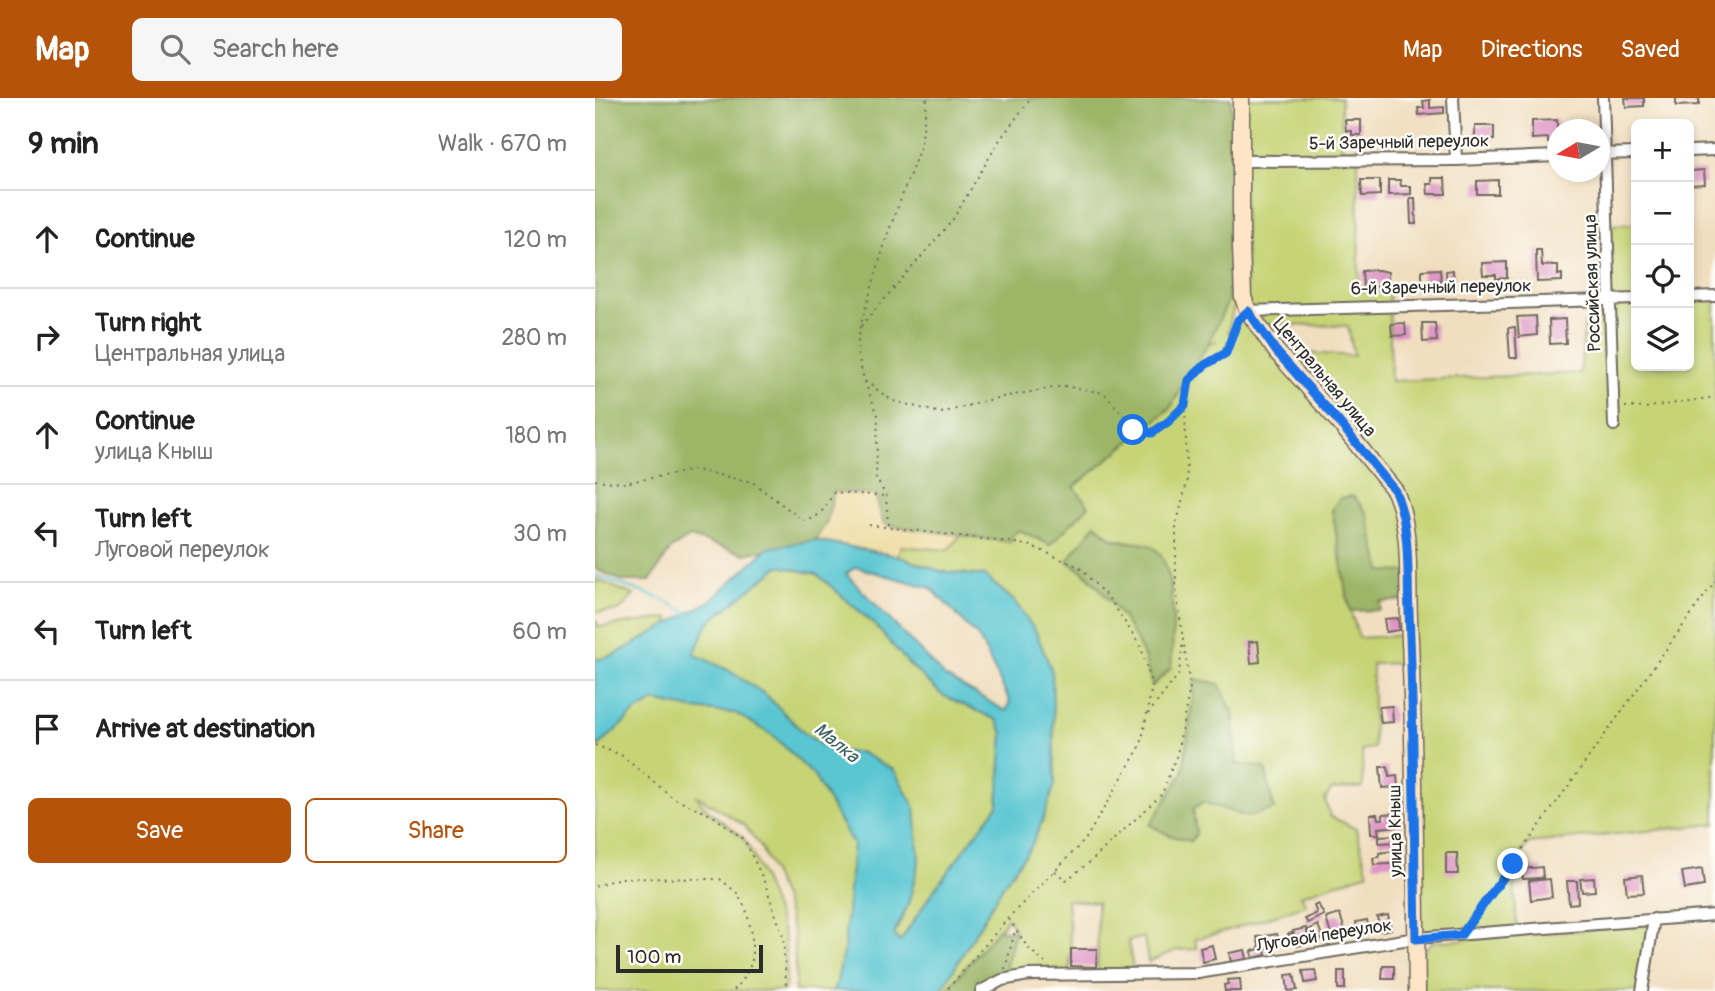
<!DOCTYPE html>
<html lang="en">
<head>
<meta charset="utf-8">
<style>
	body { margin:0; font-family:Pangolin,sans-serif; background:#f6f6f6; color:#222 }
	.controls { position:absolute; right:21px; top:21px; display:grid; overflow:hidden; border-radius:10px; box-shadow:0 4px 10px #0003 }
	.controls button { width:63px; height:63px; display:grid; place-items:center; padding:0; border:0; border-bottom:2px solid #e0e0e0; background:#fff; color:#222; font:35px sans-serif }
	.compass { position:absolute; left:952px; top:21px; width:63px; height:63px; border-radius:50%; background:#fff; box-shadow:0 4px 10px #0003; rotate:260deg }
	.scale { position:absolute; left:21px; bottom:18px; width:147px; box-sizing:border-box; padding-left:7px; border:4px solid #2b2b2b; border-top:0; font-size:19px; line-height:24px; white-space:nowrap; color:#2b2b2b; -webkit-text-stroke:5px #fdfcf7; paint-order:stroke }
	.stop { position:absolute; width:21px; height:21px; margin:-16px; border:5px solid #1a73e8; border-radius:50%; background:#fff }
	.stop.end { background:#1a73e8; border-color:#fff; box-shadow:0 2px 7px #0008 }
	.list { margin:0; padding:0; list-style:none }
	h2 { display:flex; justify-content:space-between; align-items:center; height:91px; margin:0; padding:0 28px; font-size:30px }
	h2 small { font-size:23px; font-weight:400; color:#767676 }
	.list li { display:grid; grid-template-columns:46px 1fr auto; gap:21px; align-items:center; box-sizing:border-box; height:98px; padding:0 28px; border-top:2px solid #e0e0e0 }
	.list b { display:block; font-size:26px; white-space:nowrap }
	.list p { margin:0; font-size:23px; white-space:nowrap; color:#767676 }
	.list em { font-size:23px; font-style:normal; color:#767676 }
	.actions { display:flex; gap:14px; padding:21px 28px }
	.actions a { flex:1; padding:16px 0; border:2px solid #b45309; border-radius:10px; text-align:center; font-size:24px; color:#b45309 }
	.actions .main { background:#b45309; color:#fff }
	.icon { flex:none; width:38px; height:38px; fill:none; stroke:currentColor; stroke-width:2; stroke-linecap:round; stroke-linejoin:round }
	.map { position:relative; flex:none; width:1120px; height:893px; overflow:hidden }
	header { display:flex; align-items:center; gap:42px; box-sizing:border-box; height:98px; padding:0 35px; background:#b45309; color:#fff }
	header strong { font-size:33px }
	nav { display:flex; gap:38px; margin-inline-start:auto; font-size:24px }
	.search { width:490px; height:63px; background:#f6f6f6; display:flex; align-items:center; gap:18px; box-sizing:border-box; padding:0 24px; border-radius:10px; color:#767676; font-size:26px }
	main { display:flex }
	aside { flex:1; background:#fff }
	.map>svg:first-child { display:block }
</style>
</head>
<body>
<header>
<strong>Map</strong>
<div class="search"><svg class="icon" aria-label="search" viewBox="0 0 24 24"><circle cx="10" cy="10" r="6"/><path d="M15 15l6 6"/></svg>Search here</div>
<nav><a>Map</a><a>Directions</a><a>Saved</a></nav>
</header>
<main>
<aside>
<h2>9 min<small>Walk · 670 m</small></h2>
<ul class="list">
<li><svg class="icon" aria-label="ahead" viewBox="0 0 24 24"><path d="M12 20V5M6 11l6-6 6 6"/></svg><div><b>Continue</b></div><em>120 m</em></li>
<li><svg class="icon" aria-label="right" viewBox="0 0 24 24"><path d="M7 20v-9h11M14 6l5 5-5 5"/></svg><div><b>Turn right</b><p>Центральная улица</p></div><em>280 m</em></li>
<li><svg class="icon" aria-label="ahead" viewBox="0 0 24 24"><path d="M12 20V5M6 11l6-6 6 6"/></svg><div><b>Continue</b><p>улица Кныш</p></div><em>180 m</em></li>
<li><svg class="icon" aria-label="left" viewBox="0 0 24 24"><path d="M17 20v-9H6M10 6l-5 5 5 5"/></svg><div><b>Turn left</b><p>Луговой переулок</p></div><em>30 m</em></li>
<li><svg class="icon" aria-label="left" viewBox="0 0 24 24"><path d="M17 20v-9H6M10 6l-5 5 5 5"/></svg><div><b>Turn left</b></div><em>60 m</em></li>
<li><svg class="icon" aria-label="arrive" viewBox="0 0 24 24"><path d="M6 21V4h12l-3 4 3 4H6"/></svg><div><b>Arrive at destination</b></div></li>
</ul>
<div class="actions"><a class="main">Save</a><a>Share</a></div>
</aside>
<div class="map">
<svg width="1120" height="893" viewBox="0 0 1120 893">
	<rect width="100%" height="100%" fill="#fdfcf7"/>
	<filter id="ink" filterUnits="userSpaceOnUse"><feTurbulence type="fractalNoise" baseFrequency=".0143" numOctaves="2"/><feDisplacementMap in="SourceGraphic" scale="14" xChannelSelector="R" yChannelSelector="G"/><feConvolveMatrix kernelMatrix="1 2 1 2 8 2 1 2 1" color-interpolation-filters="sRGB"/></filter>
	<filter id="wash" filterUnits="userSpaceOnUse"><feTurbulence type="fractalNoise" baseFrequency=".00686" numOctaves="4" result="noise"/><feDisplacementMap in="SourceGraphic" scale="28" xChannelSelector="R" yChannelSelector="G"/><feGaussianBlur stdDeviation="1.57" result="paint"/><feColorMatrix in="noise" values="0 0 0 0 0 0 0 0 0 0 0 0 0 0 0 0 0 1.4 0 .05"/><feComposite in="paint" operator="in"/></filter>
	<g filter="url(#wash)">
		<rect width="100%" height="100%" fill="#f1debf"/>
		<path fill="#c6d476" stroke="#788050" stroke-width="2" fill-rule="evenodd" d="M646 0H746L747 50H763L764 193 794 192 796 283 985 275 990 225 1016 202 1013 127 1041 126V268H1094V199L1120 198V726L934 745 918 766 922 832 821 840 816 565 777 566 779 650 767 652 768 689 736 692 730 702 735 718 761 731 773 775 706 797 711 807 631 833 600 841 602 851 582 852 553 864 549 839 533 843 539 877H503L502 804 472 802 476 851 474 877 407 882 420 833 413 820 351 893H346L409 786 436 748 447 724 460 686 457 574 441 534 419 503 390 478 345 473 302 458 306 448 352 452 366 437 415 444 418 436 425 432 455 447 493 408 479 389 575 310 613 246 622 243 599 247 638 72 640 200 633 237 643 222 652 213ZM660 226 753 228 759 258 681 253ZM737 411 786 474 812 475 815 537 764 540 752 501ZM501 426 517 440 555 448 578 509 576 570 558 587C554 578 552 566 548 556 535 525 501 479 472 463ZM638 614 642 666 609 704 598 711 601 736 596 743 579 739 580 690 588 675Z
			M184 468 222 476 279 526 313 565 347 597 402 622 408 635 403 707 336 796 305 844 299 836 313 807 324 763 320 710 265 654H237L209 635 171 597 133 572 98 556 113 525Z
			M0 481 39 497 24 513 0 514Z
			M74 520 75 525 19 557 0 562V521L4 529Z
			M60 603 97 611 140 615 179 638 219 678 258 746 249 851 242 884 238 893H199L201 885 199 837 190 804 166 749 149 727 101 697C113 718 132 724 148 740 157 749 186 825 189 839 191 856 193 877 189 893H0V647L3 648 39 615Z
			M1055 827 1043 893H828V853L837 844Z"/>
		<path fill="#9cb667" stroke="#647049" stroke-width="2" d="M0 0H636L639 113 633 203 613 246 575 310 479 389 494 408 455 447 425 432 418 436 415 444 293 428 239 394 232 424 220 442 150 456 95 439 76 451 55 483H28L0 471Z
			M758 398 772 415 786 473 812 474 813 502 785 504V512L755 513 737 411 745 400Z
			M501 426C506 430 511 437 517 440 528 446 543 443 554 447 584 459 578 544 576 570L557 588C554 577 552 566 548 556 536 528 499 475 472 463Z
			M600 581 624 586 638 614 642 666 670 670 679 711 652 719 608 704 598 711 601 736 596 743 574 737 555 727 588 675Z
			M403 831 420 833 407 882 386 893H351Z"/>
		<path fill="#eeda9e" stroke="#8c8264" stroke-width="2" d="M239 394 280 397 288 424 293 428 366 437 353 452 306 448 302 458 220 442 232 424Z"/>
		<path fill="#5ac6d2" stroke="#42787e" stroke-width="2" fill-rule="evenodd" d="M220 442 302 458 345 473 390 478 419 503 441 534 457 574 460 686 447 724 436 748 409 786 346 893H238L242 884 249 851 258 746 219 678 179 638 140 615 97 611 60 603 39 615 6 646 0 647V562L19 557 115 503 173 450ZM184 468 222 476 279 526 313 565 347 597 402 622 408 635 403 707 336 796 305 844 299 836 313 807 324 763 320 710 299 672 265 654H237L209 635 171 597 133 572 99 556 113 525ZM261 469 336 490 384 540 415 604 411 613 349 578 251 476Z"/>
		<g fill="none" stroke-linecap="round" stroke-linejoin="round">
			<path stroke="#5ac6d2" stroke-width="2.5" d="M0 477 69 502 93 515"/>
		</g>
		<g id="blocks">
			<path fill="#df95c5" d="M1030 0H1049V8L1031 9Z
				M1081 0H1104V7L1081 8Z
				M835 2V10L849 9V15L824 17 823 10H829L828 3Z
				M750 22H766V37H757V33H751Z
				M962 22V45H953V40L937 41V23Z
				M880 28H899V42H880Z
				M1109 72 1110 86 1094 87V73Z
				M837 80H850L851 96H833L832 86H837Z
				M766 82H785V97L767 98Z
				M793 82H805L806 88H816V96L793 97Z
				M903 82V96H882V83Z
				M815 100H820L821 126H816Z
				M941 152H946L947 168 963 167V177L967 176V183L942 184Z
				M912 164V180L901 181V177H888L887 165Z
				M845 171 846 187H827V172Z
				M783 172 793 174V184H784V188L768 189 767 173Z
				M858 172 859 190 852 191 851 173Z
				M941 218 942 237 924 239 922 219Z
				M970 221 971 245 955 246 954 222Z
				M810 225 811 237 797 238 796 226Z
				M827 225H840L842 243 828 244Z
				M920 229 922 260H915L913 230Z
				M803 520 804 532 791 534 789 521Z
				M663 543 665 564 656 565 654 544Z
				M797 608 798 624 786 625 784 609Z
				M785 669H793L794 679 802 678 803 689 787 690Z
				M805 715 806 728 783 730 784 736H776L775 716H782L783 721H788V716Z
				M802 737 803 744 784 745V738Z
				M800 753V759L805 758 806 765 779 767 778 760 784 759V755Z
				M851 755H862L863 776H851Z
				M947 769 948 780 928 781 927 771Z
				M1107 771 1109 788 1090 791 1087 774Z
				M1047 777 1049 795 1032 796 1030 779Z
				M999 780 1000 793 987 794 985 781Z
				M955 781 957 799 936 802 934 783Z
				M972 783H982L983 805 974 806Z
				M723 806 729 817 713 825 710 821 722 815 719 808Z
				M745 816 750 833 736 837 731 820Z
				M793 817 796 831 785 833 782 819Z
				M772 822 774 835 763 837 761 824Z
				M723 827 728 840 718 843 713 832Z
				M711 830 715 844 702 848 701 844 696 846 693 836 697 835 700 842 698 833Z
				M682 836 685 847 672 850 670 838Z
				M667 838 671 857 658 860 657 853 665 851 662 839Z
				M617 847 620 861 608 864 605 850Z
				M476 851H502L501 869 476 868Z
				M650 852 652 861 636 864 634 855Z
				M788 868H799V881H787Z
				M720 872 722 883 710 885 708 873Z
				M743 873H750V891H743Z
				M699 876 702 892 693 893 691 877Z
				M645 881 646 893H630L629 887 633 886 632 882Z"/>
		</g>
	</g>
	<g filter="url(#ink)">
		<use href="#blocks" fill-opacity="0" stroke="#706a5f" stroke-width="2"/>
		<g fill="none" stroke-linecap="round" stroke-linejoin="round">
			<g stroke="#706a5f" stroke-width="14">
				<path id="street" d="M858 0 861 62
					M1008 0 1019 327
					M1094 53 1120 52
					M1004 56 1041 55
					M646 63 861 62 962 58
					M1094 199 1120 198
					M653 213 1041 201
					M386 893 407 882 433 877 603 875 821 840 1120 817
					M1047 893 1059 821"/>
			</g>
			<g stroke="#706a5f" stroke-width="19">
				<path id="secondary" d="M646 0V149L648 199 653 213 681 253 744 324 800 393C817 431 812 479 814 520 820 644 820 769 822 893"/>
			</g>
			<path stroke="#706a5f" stroke-width="2" stroke-dasharray="2 5" stroke-linecap="butt" d="M266 228 357 123 404 43 436 0
				M270 283 298 303 346 315 402 300 469 288 509 295 531 320 538 332 557 335 574 323 589 308
				M1030 309 1049 310 1120 299
				M0 382 29 385 100 372 157 384 209 423C226 420 231 408 239 394L290 398
				M274 427 415 444 436 448 484 469 516 503 546 549 557 588 546 647 490 742 413 820 351 893
				M293 427 291 398 281 380 283 317 269 282 262 253 265 229 293 135 326 47 332 0
				M553 616 584 576 588 541 581 491V428L592 384 590 307 594 282 610 267 631 255 643 222
				M0 647 26 657 78 700 118 718 149 741 169 783 188 838 191 885 189 893
				M460 773 471 782 495 764 567 696 582 656 595 589 589 546
				M0 788 25 780 125 781 142 795 151 811 157 836V864L148 882 138 893
				M414 821 433 850 450 865
				M875 825 1120 483
				M410 871 420 833"/>
			<use href="#street" stroke="#fff" stroke-width="10"/>
			<use href="#secondary" stroke="#fde5c5" stroke-width="16"/>
		</g>
	</g>
	<g fill="none" stroke-linecap="round" stroke-linejoin="round" filter="url(#ink)">
		<path stroke="#1a73e8" stroke-width="9" d="M538 332 557 335 574 323 590 307 594 282 610 267 631 255 643 222 653 213 681 253 744 324 800 393C816 430 812 475 814 514 819 623 819 732 821 841L866 837 918 766"/>
	</g>
	<g text-anchor="middle" stroke-width="5" stroke-linejoin="round" paint-order="stroke">
		<g font-size="18" fill="#2b2b2b" stroke="#fdfcf7">
			<text transform="translate(804 44) rotate(-1)" y="6">5-й Заречный переулок</text>
			<text transform="translate(997 185) rotate(-92)" y="6">Российская улица</text>
			<text transform="translate(846 189) rotate(-1)" y="6">6-й Заречный переулок</text>
			<text transform="translate(730 279) rotate(50)" y="6">Центральная улица</text>
			<text transform="translate(800 733) rotate(-91)" y="6">улица Кныш</text>
			<text transform="translate(729 837) rotate(-9)" y="6">Луговой переулок</text>
		</g>
		<g font-size="19" font-style="italic" fill="#3b6165" stroke="#fdfcf7">
			<text transform="translate(242 644) rotate(39)" y="7">Малка</text>
		</g>
	</g>
</svg>
<div class="controls">
<button>+</button>
<button>−</button>
<button><svg class="icon" aria-label="locate" viewBox="0 0 24 24"><circle cx="12" cy="12" r="6"/><path d="M12 2v4M12 18v4M2 12h4M18 12h4"/></svg></button>
<button><svg class="icon" aria-label="layers" viewBox="0 0 24 24"><path d="M12 4l9 5-9 5-9-5zM3 14l9 5 9-5"/></svg></button>
</div>
<svg class="compass" viewBox="-18 -18 36 36"><path d="M0-13l5 13h-10z" fill="#e53935"/><path d="M0 13l5-13h-10z" fill="#767676"/></svg>
<div class="scale">100 m</div>
<div class="stop" style="left:538px;top:332px"></div>
<div class="stop end" style="left:918px;top:766px"></div>
</div>
</main>
</body>
</html>
